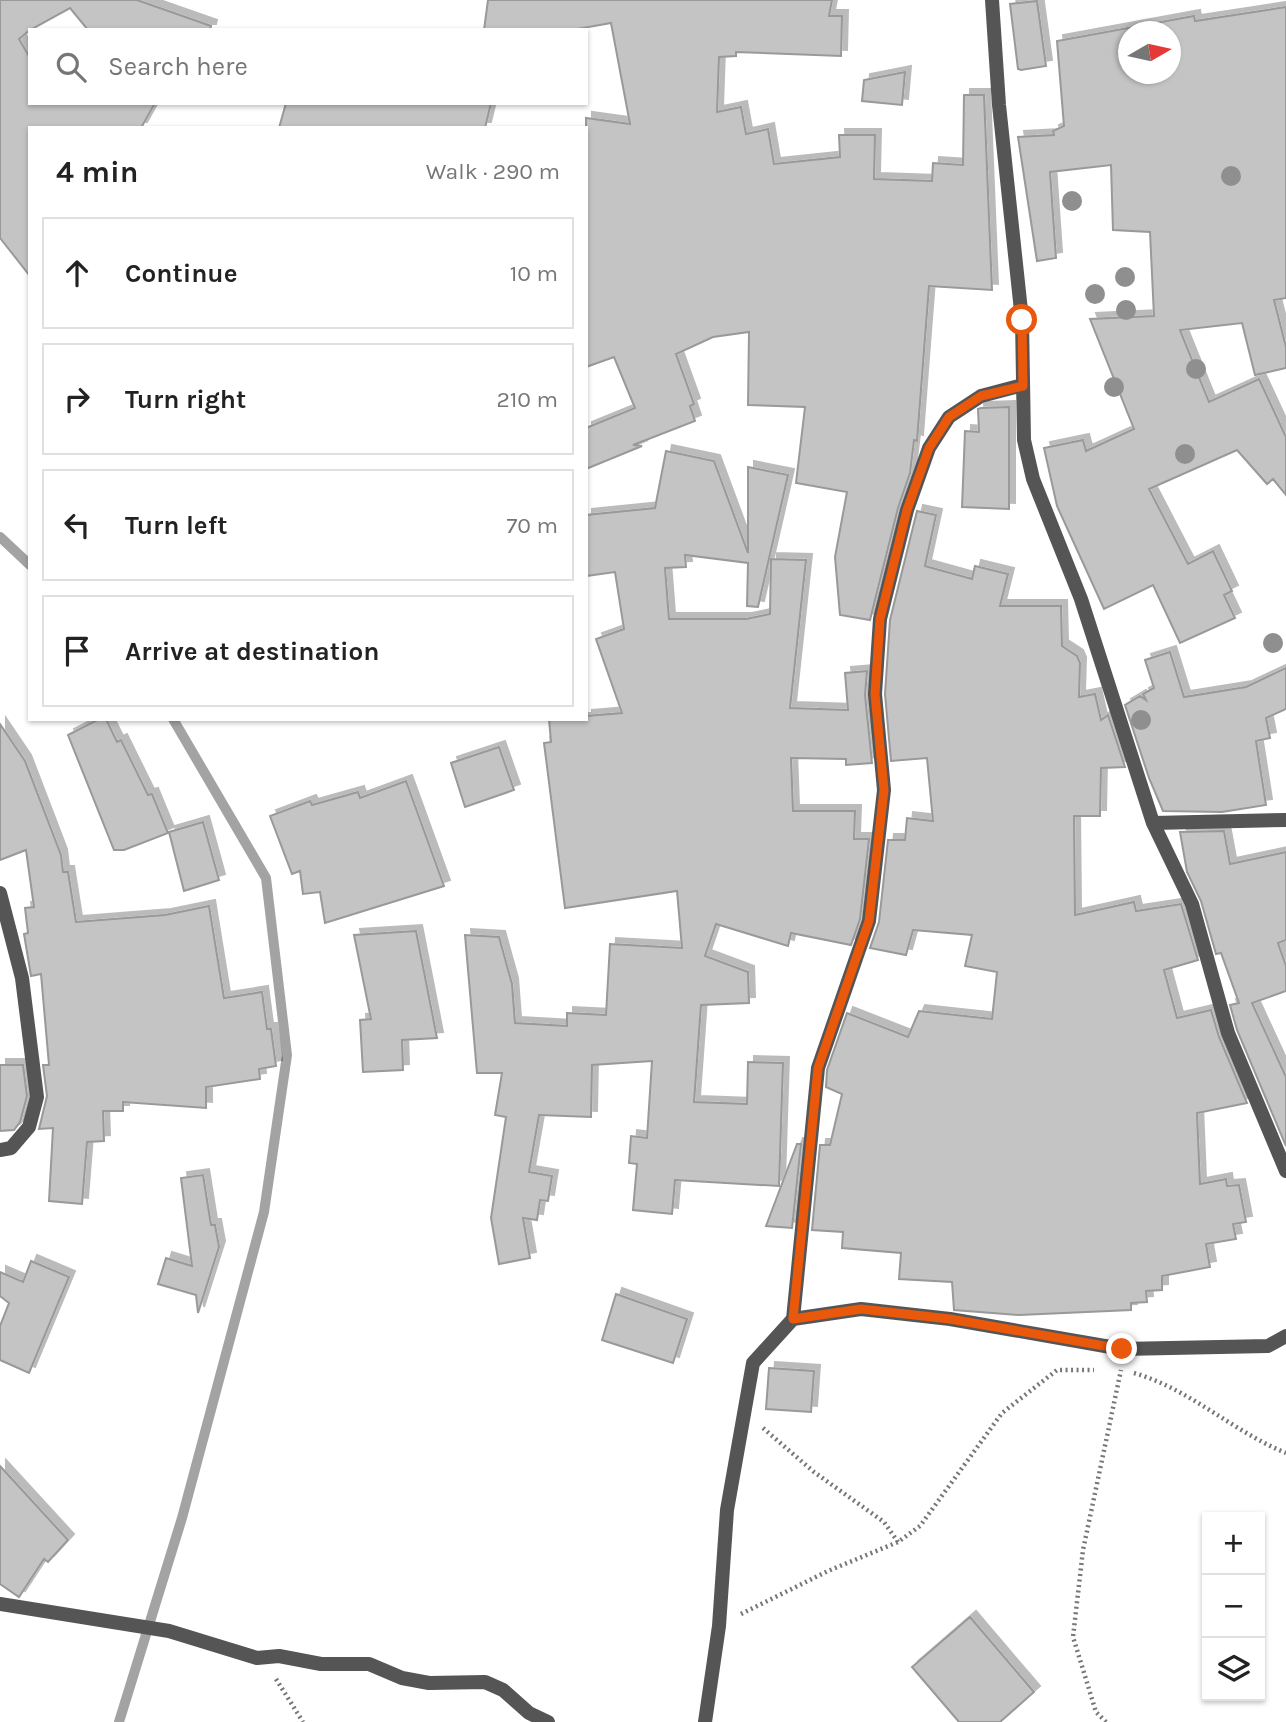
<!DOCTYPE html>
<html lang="en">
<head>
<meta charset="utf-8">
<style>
	body { margin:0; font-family:Karla,sans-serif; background:#f2f2f2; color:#222 }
	.controls { position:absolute; right:21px; bottom:21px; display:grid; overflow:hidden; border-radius:0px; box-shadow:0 2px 5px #0004 }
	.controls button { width:63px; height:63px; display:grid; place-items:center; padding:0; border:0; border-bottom:2px solid #e0e0e0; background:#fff; color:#222; font:35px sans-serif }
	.compass { position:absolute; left:1118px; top:21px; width:63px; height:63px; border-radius:50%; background:#fff; box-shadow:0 2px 5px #0004; rotate:81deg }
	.stop { position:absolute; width:21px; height:21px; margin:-16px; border:5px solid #ea580c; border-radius:50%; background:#fff }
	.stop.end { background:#ea580c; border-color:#fff; box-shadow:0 2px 7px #0008 }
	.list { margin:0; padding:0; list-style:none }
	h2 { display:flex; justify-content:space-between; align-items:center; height:91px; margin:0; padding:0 28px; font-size:30px }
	h2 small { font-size:23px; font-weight:400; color:#767676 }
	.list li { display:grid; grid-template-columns:46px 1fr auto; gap:21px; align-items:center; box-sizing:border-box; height:112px; margin:0 14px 14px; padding:0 14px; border:2px solid #e0e0e0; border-radius:0px }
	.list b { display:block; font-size:26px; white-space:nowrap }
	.list em { font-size:23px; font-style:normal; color:#767676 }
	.icon { flex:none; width:38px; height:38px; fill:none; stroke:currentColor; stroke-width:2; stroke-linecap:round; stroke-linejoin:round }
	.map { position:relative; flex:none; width:1286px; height:1722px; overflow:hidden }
	.search { position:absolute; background:#fff; box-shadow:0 2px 5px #0004; left:28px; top:28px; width:560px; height:77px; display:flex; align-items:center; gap:18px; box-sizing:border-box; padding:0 24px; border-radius:0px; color:#767676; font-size:26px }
	.panel { position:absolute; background:#fff; box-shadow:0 2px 5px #0004; left:28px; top:126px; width:560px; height:595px; border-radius:0px }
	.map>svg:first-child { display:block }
</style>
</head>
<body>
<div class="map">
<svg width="1286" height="1722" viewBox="0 0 1286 1722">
	<defs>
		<filter id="shadow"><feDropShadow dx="6" dy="-6" stdDeviation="0" flood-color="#0004"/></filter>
	</defs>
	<rect width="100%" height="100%" fill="#fff"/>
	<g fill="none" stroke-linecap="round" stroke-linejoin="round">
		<path stroke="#a3a3a3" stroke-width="10" d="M0 537 30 565
			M119 1722 182 1518 264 1212 287 1055 266 878 173 719"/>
	</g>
	<path fill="#c4c4c4" stroke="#999" stroke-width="2" fill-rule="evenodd" filter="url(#shadow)" d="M0 0H137L211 26 210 30H88L70 8 30 30 19 39 30 58V103H155L141 128H30V276L0 238Z
		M488 0H832L829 16H842L841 56 736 52V56L719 57 717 112 741 107 746 134 768 129 774 164 840 157 839 135H875L874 179 932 181 933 163 963 165 964 95H984L992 290 929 286 917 441 914 440 910 473 898 508 870 620 840 615 835 557 847 492 796 483 805 407 748 405 749 332 713 337 676 354 694 404 690 406 695 421 633 445 642 446 586 469V428L635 408 614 357 586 367V118L630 124 611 23 572 30H484Z
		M1037 1 1046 66 1021 70 1018 69 1010 4Z
		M1286 7V298L1274 300 1286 347V368L1255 375 1242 323 1180 330 1209 402 1259 379 1286 437V495L1273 479 1267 484 1237 450 1149 489 1188 564 1213 551 1232 591 1224 595 1235 618 1180 643 1153 585 1104 609 1057 506 1044 448 1083 440 1086 451 1134 429 1090 319 1154 316 1150 232 1113 230 1111 165 1050 172 1056 258 1037 261 1018 137 1054 135 1053 131 1064 126 1057 41 1194 16 1195 21ZM1129 32H1171V74H1129Z
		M905 72 902 105 862 101 864 80Z
		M286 103H491L485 128H279Z
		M1009 407V509L962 507 965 431 979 432 978 409 981 408Z
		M666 451 714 461 748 553V467L788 475 758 607 747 606 748 563 685 555 686 567 665 568 669 619H746L770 614 771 559 806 560 790 708 848 710 845 673 867 671 865 695 872 763 846 765V759L791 758 793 811H855L854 839H869L860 919 851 945 791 933 788 946 716 924 705 956 748 972 749 1003 701 1005 694 1102 747 1104 748 1062 783 1063 779 1186 675 1180 672 1214 633 1210 637 1164 629 1163 631 1136 647 1138 652 1061 592 1065 591 1117 539 1115 529 1172 552 1176 548 1201 540 1200 537 1220 523 1218 530 1258 499 1264 491 1218 506 1117 495 1115 502 1073H477L465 935 499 937 512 984 515 1023 567 1026V1013L606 1015 610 944 682 948 677 891 565 908 544 743 551 742 549 719H586V716L622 713 596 639 624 629 615 572 586 576V515L655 508Z
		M917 511 936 515 925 566 972 579 975 566 1008 574 1000 606H1061L1062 646 1077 656 1080 663 1079 697 1095 694 1101 720 1108 715 1125 767 1101 768 1100 816H1074L1075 915 1134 902 1136 911 1181 904 1198 960 1164 970 1177 1018 1211 1010 1219 1037 1247 1103 1197 1113 1200 1184 1226 1179 1227 1186 1239 1185 1246 1222 1233 1224 1236 1239 1206 1244 1210 1267 1162 1276V1290L1146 1291 1147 1302 1131 1303V1310L1019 1315 954 1310 952 1282 899 1279 901 1253 842 1248 843 1232 812 1230 820 1145H830L842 1094 826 1087 827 1070 847 1013 908 1037 919 1011 992 1019 997 972 965 966 972 935 913 930 906 955 870 948 879 922 888 840H905L907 818 933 821 927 758 891 761 885 694 890 620Z
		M1170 652 1184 697 1246 687 1286 668V709L1266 718 1270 738 1256 741 1266 805 1222 812 1163 811 1149 778 1125 705 1140 696 1146 700 1143 694 1154 688 1145 660Z
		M99 719H106L117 742 121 740 148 795 152 794 168 833 124 850H114L68 735Z
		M0 724 25 761 61 855 63 872H68L76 922 165 915 209 906 224 998 262 992 267 1029H271L276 1066 259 1069 260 1079 206 1087V1108L123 1102V1111H103L104 1141 87 1142 82 1204 49 1201 53 1128 39 1129 47 1096 43 1065H49L41 974 31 976 24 934 28 933 25 908 34 907 26 850 0 860Z
		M499 747 514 790 465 807 451 763Z
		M406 781 444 886 325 923 320 892 303 894 300 871 292 874 270 816 310 801 312 805 358 792 360 798Z
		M203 822 219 880 184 891 169 832Z
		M1224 831 1230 864 1286 852V940L1278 943 1286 966V991L1252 1003 1286 1077V1146L1237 1030 1230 1005 1239 1003 1221 953 1216 954 1201 901 1187 872 1180 832Z
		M416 931 437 1038 402 1040 403 1070 363 1072 360 1020 371 1019 354 935Z
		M0 1065H23L27 1096 20 1122 14 1130 0 1131Z
		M797 1144H801L792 1228 766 1226Z
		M203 1175 211 1225H215L219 1247 198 1313 196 1295 158 1284 166 1258 192 1266 181 1178Z
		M31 1261 69 1277 29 1373 0 1360V1326L9 1303 0 1296V1272L23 1282Z
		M616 1294 687 1319 673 1363 602 1340Z
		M769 1368 814 1371 811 1412 766 1409Z
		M0 1466 68 1540 48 1562 44 1559 19 1597 0 1584Z
		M970 1617 1034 1692 1000 1722H959L912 1667Z"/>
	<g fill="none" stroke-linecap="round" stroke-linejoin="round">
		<path stroke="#777" stroke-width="4.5" stroke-dasharray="2 3.5" stroke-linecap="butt" d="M1134 1373C1190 1389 1232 1431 1286 1453
			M763 1428 814 1472 884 1522 898 1542
			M741 1614 828 1571 898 1542 920 1526 1002 1413 1057 1370H1094
			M276 1679 303 1722
			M1106 1722 1096 1712 1073 1637 1083 1550 1121 1370"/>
		<path stroke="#555" stroke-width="14" d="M992 0 999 105 1022 320 1024 440 1033 479 1081 599 1153 823 1192 904 1228 1033 1286 1171
			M1153 823 1286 820
			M0 893 22 978 37 1097 29 1127 11 1148 0 1150
			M793 1319 861 1309 950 1319 1122 1349 1268 1346 1286 1336
			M0 1604 169 1631 257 1658 279 1656 321 1664H369L402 1678 429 1683 485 1682 503 1690 529 1713 548 1722
			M705 1722 719 1626 727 1510 753 1363 793 1319 818 1068 869 921 884 790 875 694 880 619 907 510 929 448 949 417 981 396 1023 385"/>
	</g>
	<g fill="#8f8f8f">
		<circle cx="1231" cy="176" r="10"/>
		<circle cx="1072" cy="201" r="10"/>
		<circle cx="1125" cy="277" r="10"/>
		<circle cx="1095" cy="294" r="10"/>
		<circle cx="1126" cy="310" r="10"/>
		<circle cx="1196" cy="369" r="10"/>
		<circle cx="1114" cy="387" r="10"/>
		<circle cx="1185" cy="454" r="10"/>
		<circle cx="1273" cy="643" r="10"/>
		<circle cx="1141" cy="720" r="10"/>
	</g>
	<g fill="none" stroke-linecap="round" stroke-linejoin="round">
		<path stroke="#ea580c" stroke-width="9" d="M1022 320 1023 386 981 396 949 417 929 448 907 510 880 619 875 694 884 790 869 921 818 1068 793 1319 861 1309 950 1319 1122 1349"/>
	</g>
</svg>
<div class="controls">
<button>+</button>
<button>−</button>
<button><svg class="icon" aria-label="layers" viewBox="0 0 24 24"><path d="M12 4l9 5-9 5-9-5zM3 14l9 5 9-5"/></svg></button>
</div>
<svg class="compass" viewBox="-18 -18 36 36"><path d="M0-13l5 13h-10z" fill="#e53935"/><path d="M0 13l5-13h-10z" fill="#767676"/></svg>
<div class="stop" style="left:1022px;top:320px"></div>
<div class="stop end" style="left:1122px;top:1349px"></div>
<div class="search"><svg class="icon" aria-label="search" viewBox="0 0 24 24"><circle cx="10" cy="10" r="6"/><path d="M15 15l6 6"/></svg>Search here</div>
<section class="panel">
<h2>4 min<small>Walk · 290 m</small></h2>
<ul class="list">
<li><svg class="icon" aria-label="ahead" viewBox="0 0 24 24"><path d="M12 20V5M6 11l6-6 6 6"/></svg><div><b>Continue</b></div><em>10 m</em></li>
<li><svg class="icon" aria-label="right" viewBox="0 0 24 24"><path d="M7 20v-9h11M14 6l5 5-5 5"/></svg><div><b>Turn right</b></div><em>210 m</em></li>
<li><svg class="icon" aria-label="left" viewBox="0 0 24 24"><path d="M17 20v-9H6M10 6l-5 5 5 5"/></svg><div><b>Turn left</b></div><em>70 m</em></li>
<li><svg class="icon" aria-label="arrive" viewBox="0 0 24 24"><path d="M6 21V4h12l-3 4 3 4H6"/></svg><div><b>Arrive at destination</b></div></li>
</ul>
</section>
</div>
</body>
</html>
